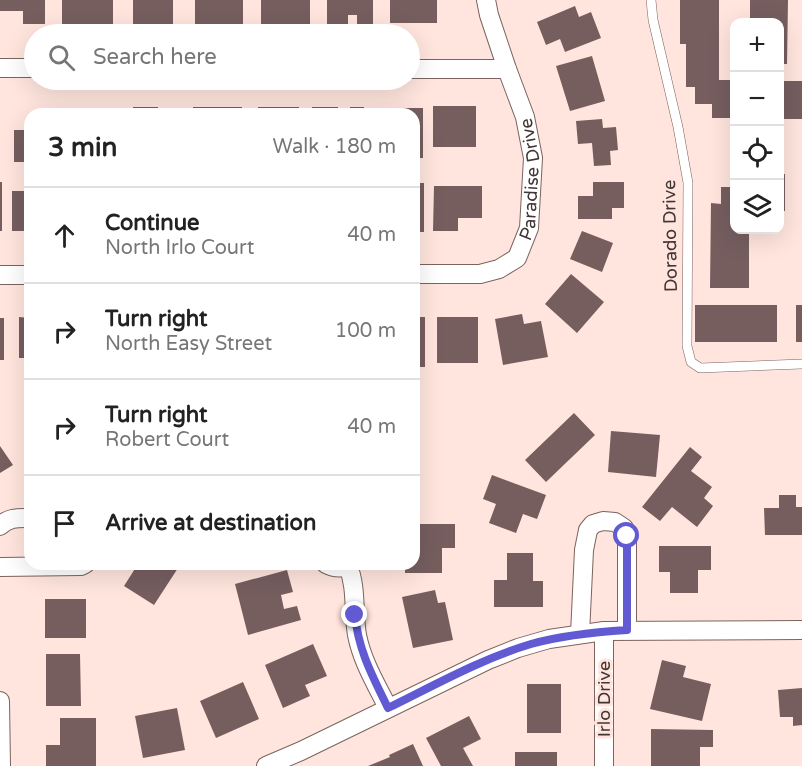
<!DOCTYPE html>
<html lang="en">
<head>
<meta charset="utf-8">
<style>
	body { margin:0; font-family:"Varela Round",sans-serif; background:#f6f6f6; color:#222 }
	.controls { position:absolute; right:18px; top:18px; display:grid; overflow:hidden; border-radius:12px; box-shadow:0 6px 24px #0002 }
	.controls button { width:54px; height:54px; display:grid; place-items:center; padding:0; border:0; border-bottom:2px solid #e0e0e0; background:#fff; color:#222; font:30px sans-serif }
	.stop { position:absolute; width:18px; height:18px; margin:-14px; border:4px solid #615ad2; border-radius:50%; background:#fff }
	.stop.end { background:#615ad2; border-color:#fff; box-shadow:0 2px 6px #0008 }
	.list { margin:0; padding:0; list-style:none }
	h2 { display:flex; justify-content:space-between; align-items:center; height:78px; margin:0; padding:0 24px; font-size:26px }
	h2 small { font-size:20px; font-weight:400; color:#767676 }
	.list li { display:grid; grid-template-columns:39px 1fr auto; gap:18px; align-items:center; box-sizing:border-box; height:96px; padding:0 24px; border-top:2px solid #e0e0e0 }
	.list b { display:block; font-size:22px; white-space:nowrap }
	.list p { margin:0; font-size:20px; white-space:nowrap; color:#767676 }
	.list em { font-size:20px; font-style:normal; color:#767676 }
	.icon { flex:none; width:33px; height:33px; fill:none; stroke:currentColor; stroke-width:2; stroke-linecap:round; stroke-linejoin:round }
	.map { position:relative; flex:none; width:802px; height:766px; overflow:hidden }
	.search { position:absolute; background:#fff; box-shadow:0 6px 24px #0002; left:24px; top:24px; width:396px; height:66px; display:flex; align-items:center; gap:15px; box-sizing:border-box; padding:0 21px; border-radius:33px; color:#767676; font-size:22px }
	.panel { position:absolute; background:#fff; box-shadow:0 6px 24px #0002; left:24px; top:108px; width:396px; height:462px; border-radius:18px }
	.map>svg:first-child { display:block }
</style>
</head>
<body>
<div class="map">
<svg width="802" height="766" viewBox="0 0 802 766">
	<rect width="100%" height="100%" fill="#ffe5dd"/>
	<path fill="#765e5f" d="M0 0H45V24H23V11H0Z
		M62 0H113V29H62Z
		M133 0H173V27H133Z
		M195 0H243V26H195Z
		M261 0H310V28H261Z
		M327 0H373V25H357V15H348V27H327Z
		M390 0H437V23H390Z
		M680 0H719V80H734V118H712V104H695V87H686V44H680Z
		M750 0H788L787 64H780V22H750Z
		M575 6 579 17 591 12 601 38 565 52 560 39 546 45 537 22Z
		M592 56 605 101 570 111 556 66Z
		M780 81H802V119H780Z
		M433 106H476V147H433Z
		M133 107H158V114H133Z
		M193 107H242V114H193Z
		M258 107H299V114H258Z
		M312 107H338V114H312Z
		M350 107H364V114H350Z
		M73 108H97V114H73Z
		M376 108H423V158H414V114H376Z
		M602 119 603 128 616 127 618 150 610 151 611 165 594 166 592 143 578 144 576 121Z
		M780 129H783V163H780Z
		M14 130H30V162H14Z
		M780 174H785V211H780Z
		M0 182H2V231H0Z
		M593 182H624V208H612V219H578V196H593Z
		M414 183H424V232H414Z
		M434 186H482V218H458V231H433Z
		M721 187H734V230H749V288H710L711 203 721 204Z
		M12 191H30V231H12Z
		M582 231 613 243 602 272 570 259Z
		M571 274 604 302 577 333 545 304Z
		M695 305H777V342H695Z
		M796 305H802V342H796Z
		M522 314 524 324 541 321 548 357 503 365 495 319Z
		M19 317 30 318V358H19Z
		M414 317H425V367H414Z
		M437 317H478V363H437Z
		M0 318H4V360H0Z
		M574 413 595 435 546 482 525 460Z
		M611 431 660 435 656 477 608 472Z
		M0 446 13 465 0 473Z
		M690 447 702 457 691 471 712 487 704 498 713 506 697 527 672 507 660 521 642 507Z
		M492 475 546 495 537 519 523 514 516 533 489 523 496 504 483 499Z
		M779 495H796V507H802V535H765L764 508H779Z
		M414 524H455V548H442V573H405V564H414Z
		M659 546H711V570H698V593H670V572H659Z
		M507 553H533V581H543V607H494V580H507Z
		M138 564H172L178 568 154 605 124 586Z
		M287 570 293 592 281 595 284 609 297 606 301 620 248 635 235 584Z
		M435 590 438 603 445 602 453 640 413 648 402 597Z
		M45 599H86V638H45Z
		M313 644 327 676 305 685 310 696 283 708 265 665Z
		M46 654H80L81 706H46Z
		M662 660 686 666 683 677 711 684 702 721 650 709Z
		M243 682 259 719 216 738 200 701Z
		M527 684H561V733H527Z
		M802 688V725L793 726V717H780L778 690Z
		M177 708 185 750 143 758 135 716Z
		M469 716 481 739 463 748 473 766H441L426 738Z
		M60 718H96V766H46V745H60Z
		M651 729 713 730V747H700V766H651Z
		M413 744 423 766H368L390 757 389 755Z
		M515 752H557V766H515Z"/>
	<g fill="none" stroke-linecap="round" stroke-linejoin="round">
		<g stroke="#7a645d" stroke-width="10">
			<path id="lane" d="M651 0 653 20 678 127 688 183 687 346 691 362 700 368 802 364"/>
		</g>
		<g stroke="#7a645d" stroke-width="20">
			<g id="street">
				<path d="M0 68H34"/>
				<path d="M410 69H507"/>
				<path id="s1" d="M414 274H480L499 269 517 258 529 228 533 158 525 117 507 69 489 15 486 0"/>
				<path d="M0 275H30"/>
				<path d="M0 526C9 517 18 518 30 518"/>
				<path d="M326 564C334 568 343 569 351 564"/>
				<path d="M348 566C357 588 353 612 357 635 362 661 376 684 388 708"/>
				<path d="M0 567 81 566 85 564"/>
				<path d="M604 631V766"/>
				<path d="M580 634 584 550 588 530 593 524 603 521 615 522 624 528 627 536V630"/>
				<path d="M0 701 1 766"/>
				<path d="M266 766 301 751 488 660 518 648 549 639 604 631 802 630"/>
			</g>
		</g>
		<use href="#lane" stroke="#fff" stroke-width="9"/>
		<use href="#street" stroke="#fff" stroke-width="18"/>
	</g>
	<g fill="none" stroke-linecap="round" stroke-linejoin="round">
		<path stroke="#615ad2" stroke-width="8" d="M355 615C358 650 373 677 388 708 435 685 481 659 531 644 563 635 595 632 627 630V536"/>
	</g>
	<g text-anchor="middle" stroke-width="6" stroke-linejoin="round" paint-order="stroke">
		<g font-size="18" fill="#403633" stroke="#ffe5dd">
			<text dy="6" stroke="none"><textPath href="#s1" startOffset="188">Paradise Drive</textPath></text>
			<text transform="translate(670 236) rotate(-91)" y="6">Dorado Drive</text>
			<text transform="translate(604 699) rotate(-90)" y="6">Irlo Drive</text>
		</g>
	</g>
</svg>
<div class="controls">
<button>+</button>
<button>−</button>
<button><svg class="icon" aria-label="locate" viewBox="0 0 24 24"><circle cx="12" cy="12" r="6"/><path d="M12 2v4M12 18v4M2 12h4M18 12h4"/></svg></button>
<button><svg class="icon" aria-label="layers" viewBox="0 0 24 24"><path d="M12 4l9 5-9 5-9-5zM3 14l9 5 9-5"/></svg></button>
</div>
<div class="stop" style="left:627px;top:536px"></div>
<div class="stop end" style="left:355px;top:615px"></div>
<div class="search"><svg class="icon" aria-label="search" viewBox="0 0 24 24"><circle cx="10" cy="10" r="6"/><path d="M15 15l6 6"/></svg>Search here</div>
<section class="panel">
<h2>3 min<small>Walk · 180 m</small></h2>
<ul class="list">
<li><svg class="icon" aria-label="ahead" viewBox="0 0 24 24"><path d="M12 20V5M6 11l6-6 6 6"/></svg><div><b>Continue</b><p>North Irlo Court</p></div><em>40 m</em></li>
<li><svg class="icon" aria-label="right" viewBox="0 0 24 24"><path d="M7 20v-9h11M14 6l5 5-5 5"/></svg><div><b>Turn right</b><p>North Easy Street</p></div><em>100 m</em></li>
<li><svg class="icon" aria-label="right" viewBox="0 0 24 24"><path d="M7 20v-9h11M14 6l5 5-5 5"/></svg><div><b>Turn right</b><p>Robert Court</p></div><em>40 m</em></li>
<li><svg class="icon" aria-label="arrive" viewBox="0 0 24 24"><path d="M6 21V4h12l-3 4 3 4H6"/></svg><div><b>Arrive at destination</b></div></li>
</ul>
</section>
</div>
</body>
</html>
